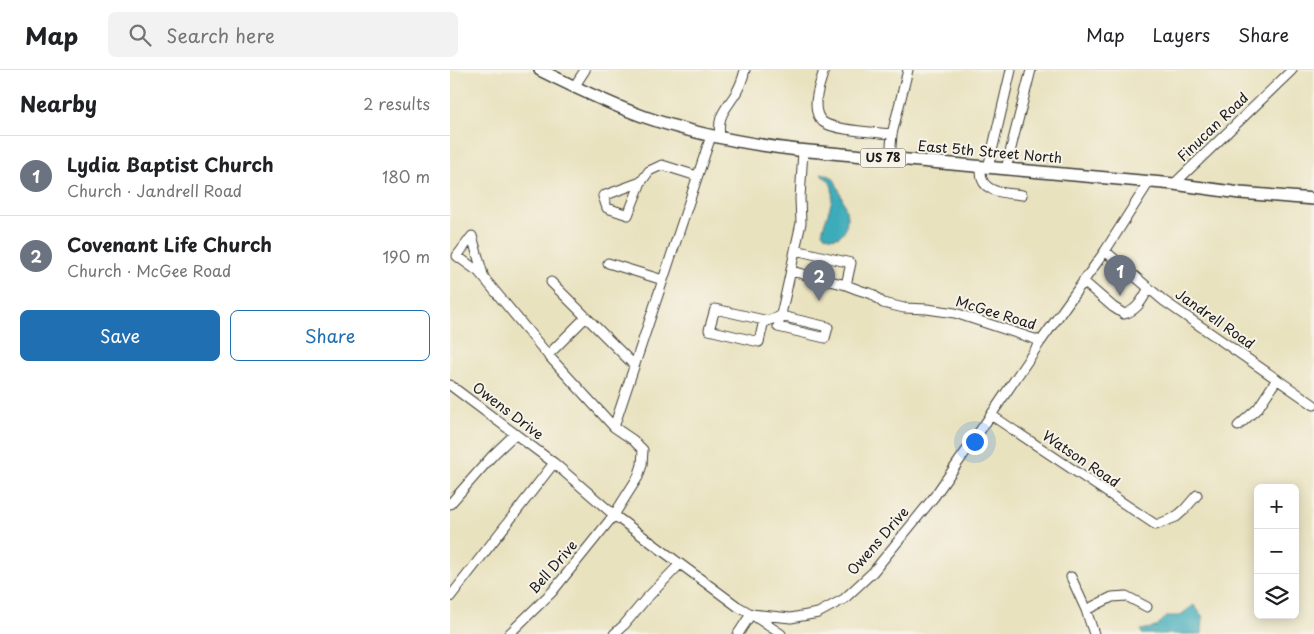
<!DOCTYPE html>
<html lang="en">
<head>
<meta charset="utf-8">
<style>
	body { margin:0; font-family:"Playpen Sans",sans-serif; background:#f2f2f2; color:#202124 }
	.controls { position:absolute; right:15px; bottom:15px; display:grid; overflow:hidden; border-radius:8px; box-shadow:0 2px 12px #0003 }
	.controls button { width:45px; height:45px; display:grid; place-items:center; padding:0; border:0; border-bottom:1px solid #e0e0e0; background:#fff; color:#202124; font:25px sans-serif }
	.you { position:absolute; left:524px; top:371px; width:18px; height:18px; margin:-12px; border:4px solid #fff; border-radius:50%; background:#1a73e8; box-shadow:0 0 0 8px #1a73e833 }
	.badge { display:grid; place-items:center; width:32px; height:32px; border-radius:50%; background:#1f6fb2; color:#fff; font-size:16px; font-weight:700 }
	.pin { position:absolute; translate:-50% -41px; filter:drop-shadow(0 1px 2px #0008) }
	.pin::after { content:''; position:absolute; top:26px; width:18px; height:15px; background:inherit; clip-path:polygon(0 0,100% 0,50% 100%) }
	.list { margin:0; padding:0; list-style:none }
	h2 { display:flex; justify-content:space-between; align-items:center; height:65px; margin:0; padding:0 20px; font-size:21px }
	h2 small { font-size:16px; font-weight:400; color:#757577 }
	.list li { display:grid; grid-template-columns:32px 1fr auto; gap:15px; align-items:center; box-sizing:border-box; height:80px; padding:0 20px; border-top:1px solid #e0e0e0 }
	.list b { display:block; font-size:19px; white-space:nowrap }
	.list p { margin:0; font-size:16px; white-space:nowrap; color:#757577 }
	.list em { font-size:16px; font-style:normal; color:#757577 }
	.actions { display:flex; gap:10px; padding:15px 20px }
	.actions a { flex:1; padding:11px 0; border:1px solid #1f6fb2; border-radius:8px; text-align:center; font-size:18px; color:#1f6fb2 }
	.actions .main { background:#1f6fb2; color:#fff }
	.icon { flex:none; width:28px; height:28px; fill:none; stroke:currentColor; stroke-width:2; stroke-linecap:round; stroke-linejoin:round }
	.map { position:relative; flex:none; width:864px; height:564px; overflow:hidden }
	header { display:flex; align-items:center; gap:30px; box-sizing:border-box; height:70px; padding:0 25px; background:#fff; border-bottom:1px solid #e0e0e0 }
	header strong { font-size:24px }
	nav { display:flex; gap:28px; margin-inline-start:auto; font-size:18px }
	.search { width:350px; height:45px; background:#f2f2f2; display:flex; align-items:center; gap:12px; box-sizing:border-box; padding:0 18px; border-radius:8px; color:#757577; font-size:19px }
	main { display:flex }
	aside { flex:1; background:#fff }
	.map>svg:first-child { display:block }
</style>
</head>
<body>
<header>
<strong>Map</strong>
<div class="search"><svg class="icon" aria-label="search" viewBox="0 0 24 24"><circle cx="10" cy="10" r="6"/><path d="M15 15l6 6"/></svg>Search here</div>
<nav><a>Map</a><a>Layers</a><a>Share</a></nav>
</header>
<main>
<aside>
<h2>Nearby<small>2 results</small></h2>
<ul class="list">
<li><span class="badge" style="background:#6b7280">1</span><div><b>Lydia Baptist Church</b><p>Church · Jandrell Road</p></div><em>180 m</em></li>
<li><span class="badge" style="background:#6b7280">2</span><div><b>Covenant Life Church</b><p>Church · McGee Road</p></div><em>190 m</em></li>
</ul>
<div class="actions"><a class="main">Save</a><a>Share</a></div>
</aside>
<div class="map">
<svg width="864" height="564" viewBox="0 0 864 564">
	<rect width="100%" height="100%" fill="#f7f3e8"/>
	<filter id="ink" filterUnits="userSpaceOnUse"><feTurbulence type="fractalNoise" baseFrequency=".02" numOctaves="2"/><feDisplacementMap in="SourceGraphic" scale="10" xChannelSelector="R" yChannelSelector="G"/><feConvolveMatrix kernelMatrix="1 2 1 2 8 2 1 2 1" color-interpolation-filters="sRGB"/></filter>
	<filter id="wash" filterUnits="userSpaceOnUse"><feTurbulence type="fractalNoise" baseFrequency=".0096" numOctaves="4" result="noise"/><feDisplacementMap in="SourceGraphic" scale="20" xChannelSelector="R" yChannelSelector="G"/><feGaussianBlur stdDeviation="1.12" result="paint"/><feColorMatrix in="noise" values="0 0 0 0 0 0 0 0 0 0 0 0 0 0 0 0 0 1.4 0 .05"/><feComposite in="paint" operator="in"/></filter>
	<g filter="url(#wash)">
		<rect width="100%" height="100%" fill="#e9e2bf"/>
		<path fill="#3dacba" stroke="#2c646b" d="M372 103 382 107 385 111C389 119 397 139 397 148 397 164 386 174 372 163 375 145 394 116 372 106Z
			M744 535 753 547 752 564H692L691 560 706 557 717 546H729Z"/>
	</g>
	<g filter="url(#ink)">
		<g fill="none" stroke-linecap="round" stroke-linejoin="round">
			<g stroke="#3b3a34" stroke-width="11">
				<path id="minor" d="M374 0C371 11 366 23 366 34 366 41 368 48 373 52 385 61 426 62 442 64
					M124 17 135 0
					M270 68C267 44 275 41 286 23 290 16 293 8 295 0
					M353 81 350 128 351 153 345 180 401 193 396 215 409 220 422 224 433 233 454 238 477 239 505 243 591 271
					M440 88 442 64 458 0
					M531 97C531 101 531 106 532 109 537 124 560 123 572 125
					M538 98 561 0
					M556 99 563 70 581 0
					M191 112 178 145 157 138 153 126 191 112 199 101 212 95 247 106
					M724 114 842 0
					M655 181 714 231 864 335
					M158 193 213 210
					M341 201 396 215
					M34 208 22 166 7 186 29 202 34 208 98 285 164 357 261 66
					M633 211 663 237 674 244C688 240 692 230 699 218
					M101 212 184 295
					M314 250 309 272 259 260 265 239 314 250 317 251 331 246 378 257 375 268 328 257C334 232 340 206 345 180
					M98 285 136 247
					M0 315 104 393 164 445 287 536 301 544 341 548 368 543 394 529 423 502 484 427 541 345 591 271 655 181 699 112
					M541 345 706 455 726 447 734 440 747 425
					M788 356 808 338 827 309
					M0 434 43 385 65 364
					M621 507 636 540 644 564
					M0 527 104 393
					M636 540 662 527 676 526 697 537
					M59 564 102 522 164 445 188 407 192 395 193 380 183 370 164 357
					M164 564 174 555 195 530 230 494
					M288 564 301 544 331 564"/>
			</g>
			<g stroke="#3b3a34" stroke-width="14">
				<path id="major" d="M90 0C124 17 159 34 195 47 244 64 296 74 348 80L724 114 790 123 864 129"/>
			</g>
			<use href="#minor" stroke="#fff" stroke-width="9"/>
			<use href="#major" stroke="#fff" stroke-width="11"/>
		</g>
	</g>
	<g text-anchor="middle" stroke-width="4" stroke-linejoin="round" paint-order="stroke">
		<rect fill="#f7f3e8" stroke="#5e5c59" stroke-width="1" x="410.5" y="78.5" width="45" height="19" rx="4"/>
		<g font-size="12" font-weight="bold" fill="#1c1c1c">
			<text x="433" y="92">US 78</text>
		</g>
		<g font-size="14" fill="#1c1c1c" stroke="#f7f3e8">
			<text transform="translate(763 57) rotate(-44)" y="5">Finucan Road</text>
			<text transform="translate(540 82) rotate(5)" y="5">East 5th Street North</text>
			<text transform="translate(546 243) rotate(17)" y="5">McGee Road</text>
			<text transform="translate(765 249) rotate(35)" y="5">Jandrell Road</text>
			<text transform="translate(58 341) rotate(37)" y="5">Owens Drive</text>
			<text transform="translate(631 389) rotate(34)" y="5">Watson Road</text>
			<text transform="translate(428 471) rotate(-49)" y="5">Owens Drive</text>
			<text transform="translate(103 497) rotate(-49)" y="5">Bell Drive</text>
		</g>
	</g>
</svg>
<div class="controls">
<button>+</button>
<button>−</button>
<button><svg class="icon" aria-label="layers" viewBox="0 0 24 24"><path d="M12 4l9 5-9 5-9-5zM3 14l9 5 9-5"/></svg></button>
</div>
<div class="you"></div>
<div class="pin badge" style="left:670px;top:226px;background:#6b7280">1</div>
<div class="pin badge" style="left:369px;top:231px;background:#6b7280">2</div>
</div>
</main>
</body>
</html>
